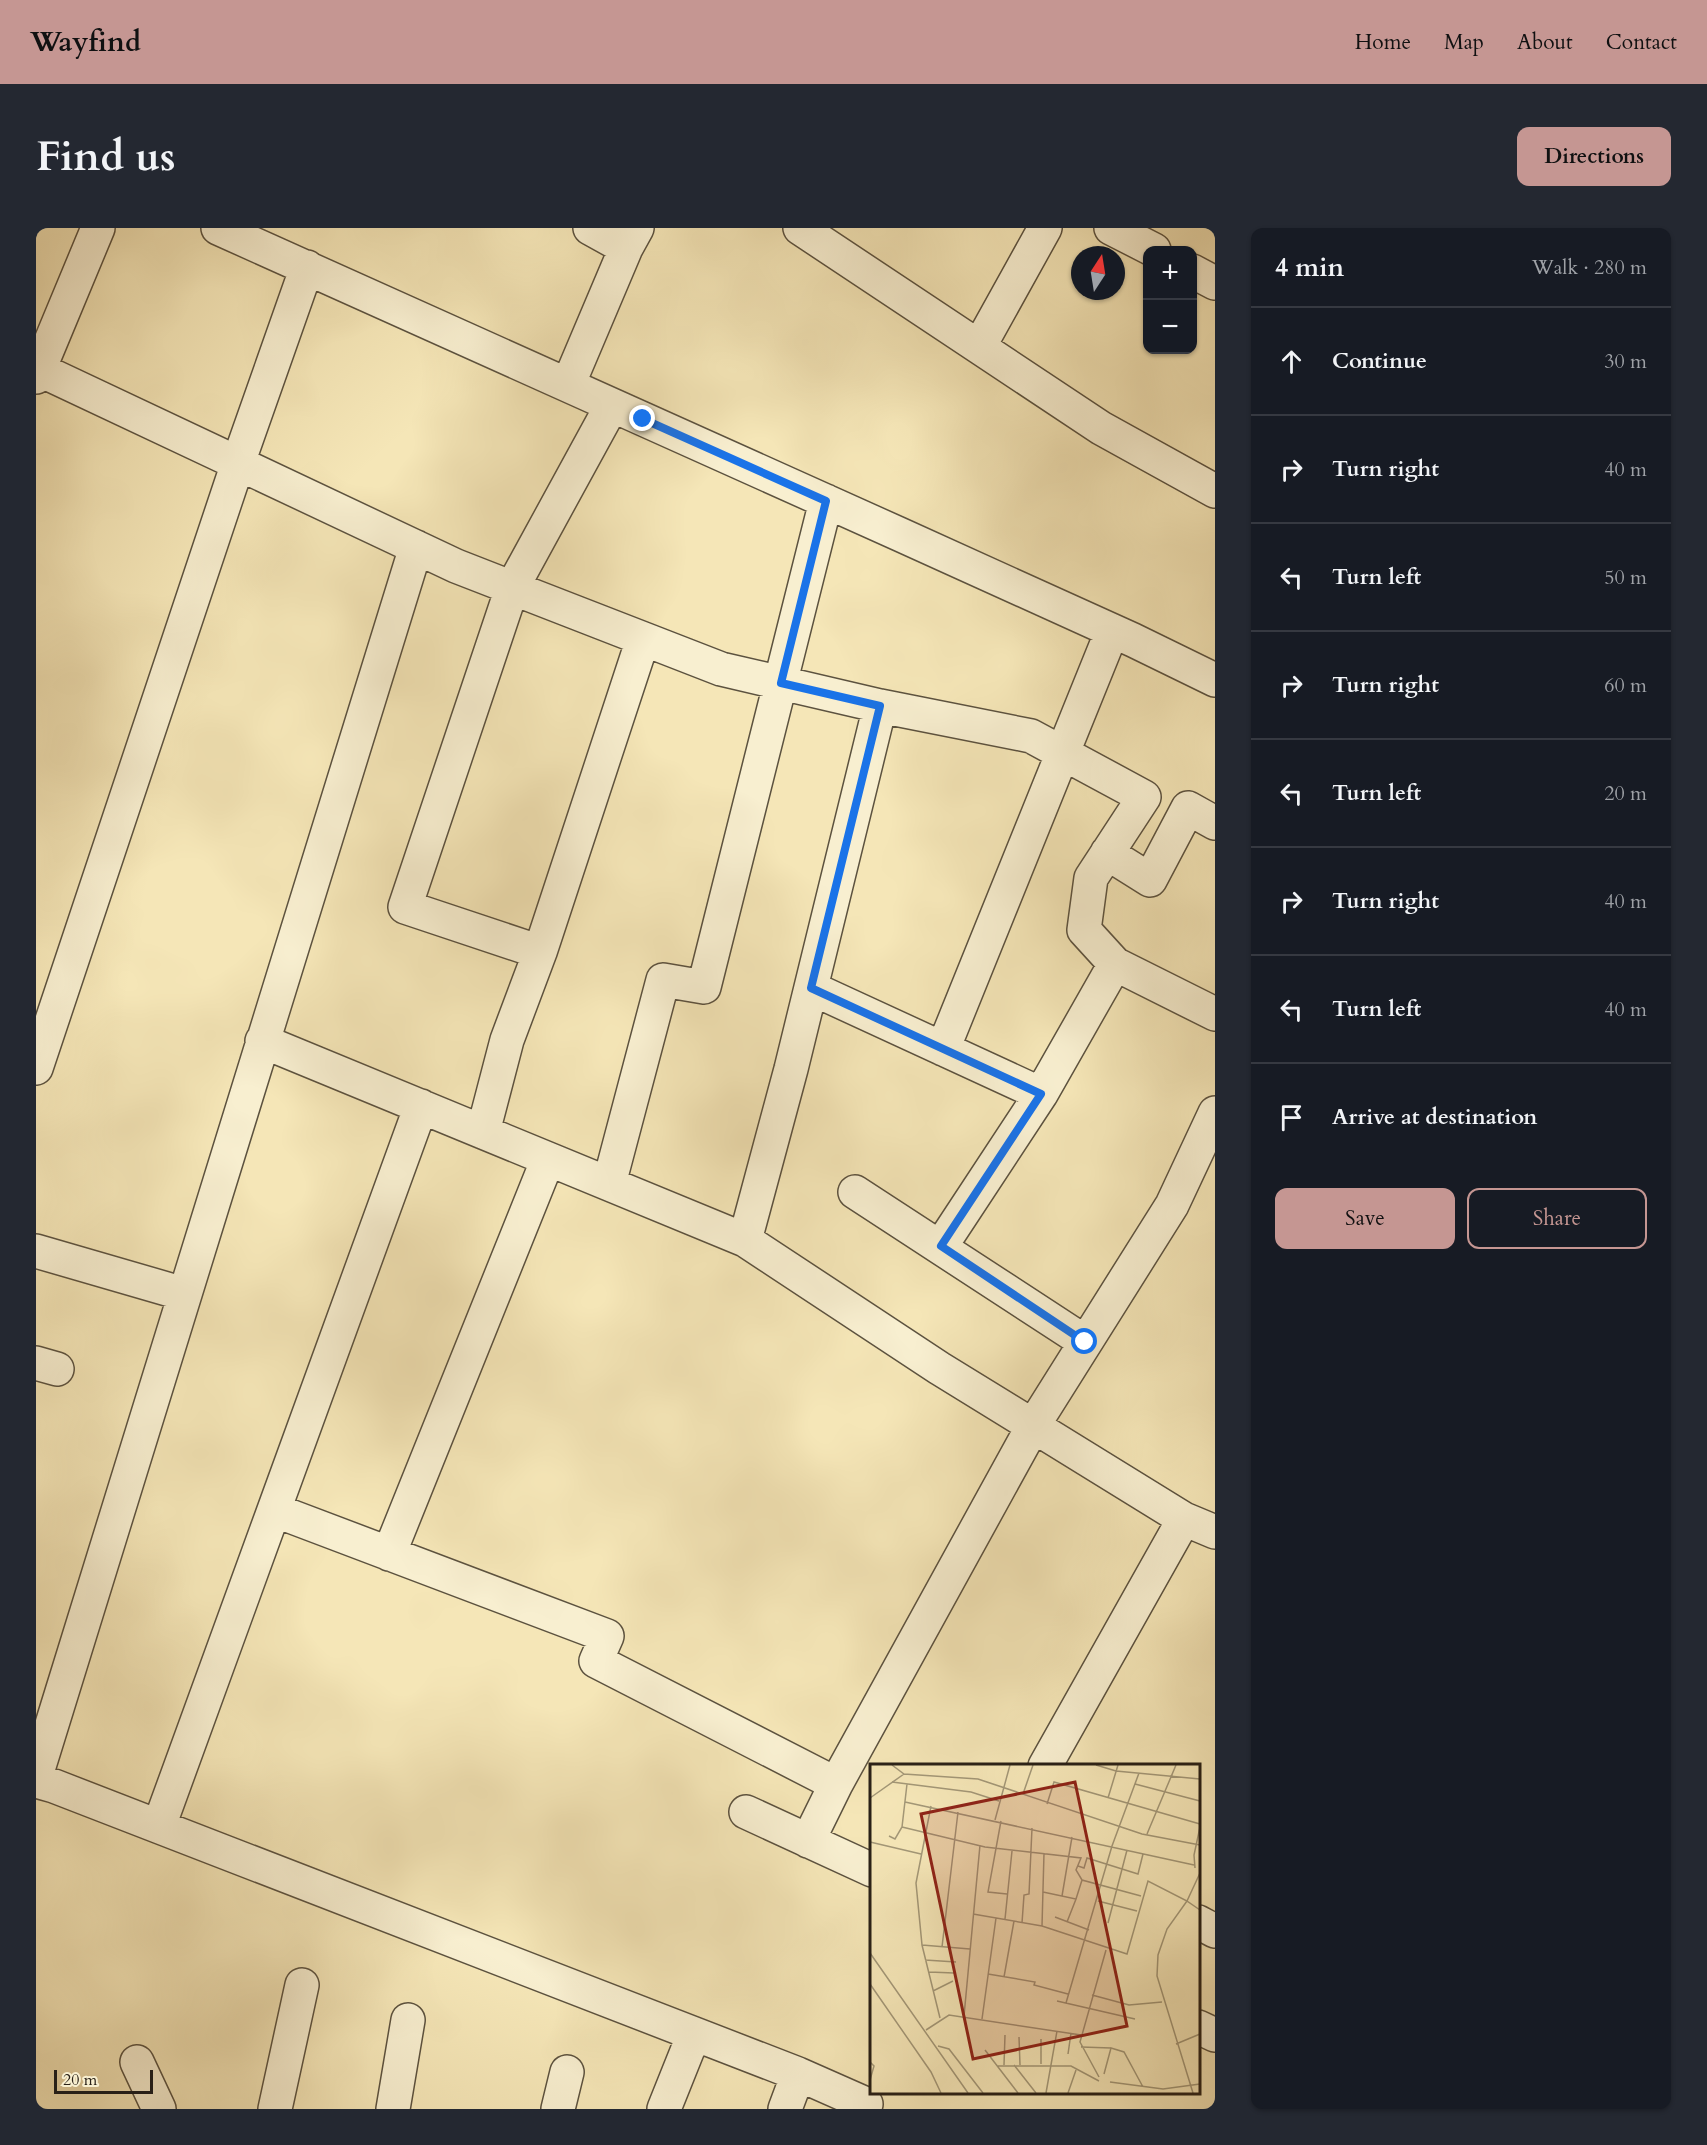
<!DOCTYPE html>
<html lang="en">
<head>
<meta charset="utf-8">
<style>
	body { margin:0; font-family:Cardo,serif; background:#242831; color:#f1f3f6 }
	.controls { position:absolute; right:18px; top:18px; display:grid; overflow:hidden; border-radius:12px; box-shadow:0 2px 4px #0004 }
	.controls button { width:54px; height:54px; display:grid; place-items:center; padding:0; border:0; border-bottom:2px solid #363941; background:#171b24; color:#f1f3f6; font:30px sans-serif }
	.compass { position:absolute; left:1035px; top:18px; width:54px; height:54px; border-radius:50%; background:#171b24; box-shadow:0 2px 4px #0004; rotate:12deg }
	.scale { position:absolute; left:18px; bottom:15px; width:99px; box-sizing:border-box; padding-left:6px; border:3px solid #292017; border-top:0; font-size:16px; line-height:21px; white-space:nowrap; color:#292017; -webkit-text-stroke:4px #f8efd0; paint-order:stroke }
	.stop { position:absolute; width:18px; height:18px; margin:-14px; border:4px solid #1a73e8; border-radius:50%; background:#fff }
	.stop.end { background:#1a73e8; border-color:#fff; box-shadow:0 2px 6px #0008 }
	.list { margin:0; padding:0; list-style:none }
	h2 { display:flex; justify-content:space-between; align-items:center; height:78px; margin:0; padding:0 24px; font-size:26px }
	h2 small { font-size:20px; font-weight:400; color:#9ea1a6 }
	.list li { display:grid; grid-template-columns:39px 1fr auto; gap:18px; align-items:center; box-sizing:border-box; height:108px; padding:0 24px; border-top:2px solid #363941 }
	.list b { display:block; font-size:22px; white-space:nowrap }
	.list em { font-size:20px; font-style:normal; color:#9ea1a6 }
	.actions { display:flex; gap:12px; padding:18px 24px }
	.actions a { flex:1; padding:14px 0; border:2px solid #c59692; border-radius:12px; text-align:center; font-size:21px; color:#c59692 }
	.actions .main { background:#c59692; color:#111 }
	.icon { flex:none; width:33px; height:33px; fill:none; stroke:currentColor; stroke-width:2; stroke-linecap:round; stroke-linejoin:round }
	.map { position:relative; flex:none; width:1179px; height:1881px; overflow:hidden; border-radius:12px }
	header { display:flex; align-items:center; gap:36px; box-sizing:border-box; height:84px; padding:0 30px; background:#c59692; color:#111 }
	header strong { font-size:28px }
	nav { display:flex; gap:33px; margin-inline-start:auto; font-size:21px }
	.intro { display:flex; align-items:center; justify-content:space-between; box-sizing:border-box; height:144px; padding:0 36px }
	h1 { margin:0; font-size:42px }
	.button { padding:15px 27px; border-radius:12px; background:#c59692; color:#111; font-size:21px; font-weight:700 }
	main { display:flex; gap:36px; padding:0 36px }
	aside { flex:1; background:#171b24; border-radius:12px; box-shadow:0 2px 4px #0004 }
	.map>svg:first-child { display:block }
</style>
</head>
<body>
<header>
<strong>Wayfind</strong>
<nav><a>Home</a><a>Map</a><a>About</a><a>Contact</a></nav>
</header>
<div class="intro"><h1>Find us</h1><a class="button">Directions</a></div>
<main>
<div class="map">
<svg width="1179" height="1881" viewBox="0 0 1179 1881">
	<rect width="100%" height="100%" fill="#f5e6b7"/>
	<filter id="stains"><feTurbulence type="fractalNoise" baseFrequency=".00333" numOctaves="4"/><feColorMatrix values="0 0 0 0 .2 0 0 0 0 .09 0 0 0 0 .02 0 0 0 .5 -.17"/></filter>
	<radialGradient id="worn" r=".72"><stop offset=".6" stop-color="#630" stop-opacity="0"/><stop offset="1" stop-color="#630" stop-opacity=".3"/></radialGradient>
	<g fill="none" stroke-linecap="round" stroke-linejoin="round">
		<g stroke="#5c523f" stroke-width="36">
			<path id="minor" d="M182 0 863 306 1097 412 1179 452
				M554 0 590 20
				M764 0 1065 200 1179 263
				M1075 0 1118 22
				M1156 43 1179 55
				M943 119 1009 0
				M0 140 420 338 685 441 844 478 995 508 1108 569 1055 650 1048 702 1079 736 1179 786
				M0 149 62 0
				M532 157 590 20 601 0
				M1071 625 1114 652 1152 580 1179 595
				M504 724 369 679 476 360 576 177
				M775 760 1005 866 905 1018
				M226 813 709 1012 903 1140 1148 1291 1179 1304
				M907 821 1076 403
				M0 840 202 235 271 39
				M1005 866 1079 736
				M447 904 471 812 504 724 607 411
				M573 956 627 752 668 759 790 273
				M819 964 1049 1114
				M709 1012 755 841 844 478
				M0 1023 148 1066
				M0 1135 21 1141
				M238 1282 571 1408 560 1433 800 1556
				M353 1326 512 931
				M1009 1538 1148 1291
				M0 1548 380 319
				M0 1553 18 1558 762 1846 830 1876
				M710 1584 836 1642
				M123 1598 385 878
				M772 1613 800 1556 997 1198 1136 977 1179 885
				M1162 1694 1179 1703
				M1162 1799 1179 1807
				M101 1834 123 1881
				M239 1881 266 1757
				M357 1881 372 1792
				M522 1881 531 1844
				M628 1881 658 1806
				M749 1881 762 1846"/>
		</g>
		<use href="#minor" stroke="#f8efd0" stroke-width="33"/>
	</g>
	<g fill="none" stroke-linecap="round" stroke-linejoin="round">
		<path stroke="#1a73e8" stroke-width="8" d="M607 191 790 273 745 455 844 478 775 760 1005 866 905 1018 1049 1114"/>
	</g>
	<g transform="translate(834 1536)">
		<rect width="330" height="330" fill="#f5e6b7"/>
		<path fill="none" stroke="#a39777" stroke-width="1.5" d="M22 1 34 10 108 15 272 70 330 81M226 1 246 7 330 15M22 18 101 28 129 37M265 20 330 37M153 30 163 1M0 34 34 10M238 34 248 1M35 38 324 101M177 40 184 18 330 60M61 42 46 119 52 181 70 254M125 56 140 1M131 57 118 128 137 130M32 63 115 83 211 94 206 106 212 116 271 132M277 70 306 1M19 72 25 75 32 63 37 20M0 78 51 90M208 102 214 104 217 94 268 110 273 90M325 104 324 91 330 63M330 109 317 137 330 146M173 128 206 135 197 158M192 132 202 73M206 135 212 116M228 137 267 147M103 150 172 162 257 190 278 117 317 137 297 165 288 191 287 212 323 329M185 153 219 166M135 155 142 87M152 159 154 131 159 130 162 64M238 159 257 86M172 162 174 89M52 181 100 185M72 183 88 48M0 189 98 329M55 196 86 198M59 208 84 209M118 210 165 218 164 221 198 230M134 213 144 157M0 220 61 308 71 329M63 227 83 217M222 231 259 241 292 238M187 237 265 255M196 239 242 82 269 9M94 252 110 81M112 255 126 154M56 266 79 251 211 271M149 273 150 301M306 280 330 270M68 282 79 285 113 329M211 283 241 284M115 286 148 329M198 290 201 269M0 298 4 302 0 316M171 300V275M134 301 135 271M144 301 166 329M127 302H201L229 317M234 310 241 284 254 288 273 323M229 313 210 278 236 186M240 318 293 325 330 320M176 329 187 267M198 329 206 306"/>
		<path fill="#8f2418" fill-opacity="0.15" stroke="#8f2418" stroke-width="3" d="M205 18 257 262 103 295 51 50Z"/>
		<rect width="330" height="330" fill="none" stroke="#292017" stroke-width="3"/>
	</g>
	<rect width="100%" height="100%" filter="url(#stains)"/>
	<rect width="100%" height="100%" fill="url(#worn)"/>
</svg>
<div class="controls">
<button>+</button>
<button>−</button>
</div>
<svg class="compass" viewBox="-18 -18 36 36"><path d="M0-13l5 13h-10z" fill="#e53935"/><path d="M0 13l5-13h-10z" fill="#9ea1a6"/></svg>
<div class="scale">20 m</div>
<div class="stop" style="left:1049px;top:1114px"></div>
<div class="stop end" style="left:607px;top:191px"></div>
</div>
<aside>
<h2>4 min<small>Walk · 280 m</small></h2>
<ul class="list">
<li><svg class="icon" aria-label="ahead" viewBox="0 0 24 24"><path d="M12 20V5M6 11l6-6 6 6"/></svg><div><b>Continue</b></div><em>30 m</em></li>
<li><svg class="icon" aria-label="right" viewBox="0 0 24 24"><path d="M7 20v-9h11M14 6l5 5-5 5"/></svg><div><b>Turn right</b></div><em>40 m</em></li>
<li><svg class="icon" aria-label="left" viewBox="0 0 24 24"><path d="M17 20v-9H6M10 6l-5 5 5 5"/></svg><div><b>Turn left</b></div><em>50 m</em></li>
<li><svg class="icon" aria-label="right" viewBox="0 0 24 24"><path d="M7 20v-9h11M14 6l5 5-5 5"/></svg><div><b>Turn right</b></div><em>60 m</em></li>
<li><svg class="icon" aria-label="left" viewBox="0 0 24 24"><path d="M17 20v-9H6M10 6l-5 5 5 5"/></svg><div><b>Turn left</b></div><em>20 m</em></li>
<li><svg class="icon" aria-label="right" viewBox="0 0 24 24"><path d="M7 20v-9h11M14 6l5 5-5 5"/></svg><div><b>Turn right</b></div><em>40 m</em></li>
<li><svg class="icon" aria-label="left" viewBox="0 0 24 24"><path d="M17 20v-9H6M10 6l-5 5 5 5"/></svg><div><b>Turn left</b></div><em>40 m</em></li>
<li><svg class="icon" aria-label="arrive" viewBox="0 0 24 24"><path d="M6 21V4h12l-3 4 3 4H6"/></svg><div><b>Arrive at destination</b></div></li>
</ul>
<div class="actions"><a class="main">Save</a><a>Share</a></div>
</aside>
</main>
</body>
</html>
